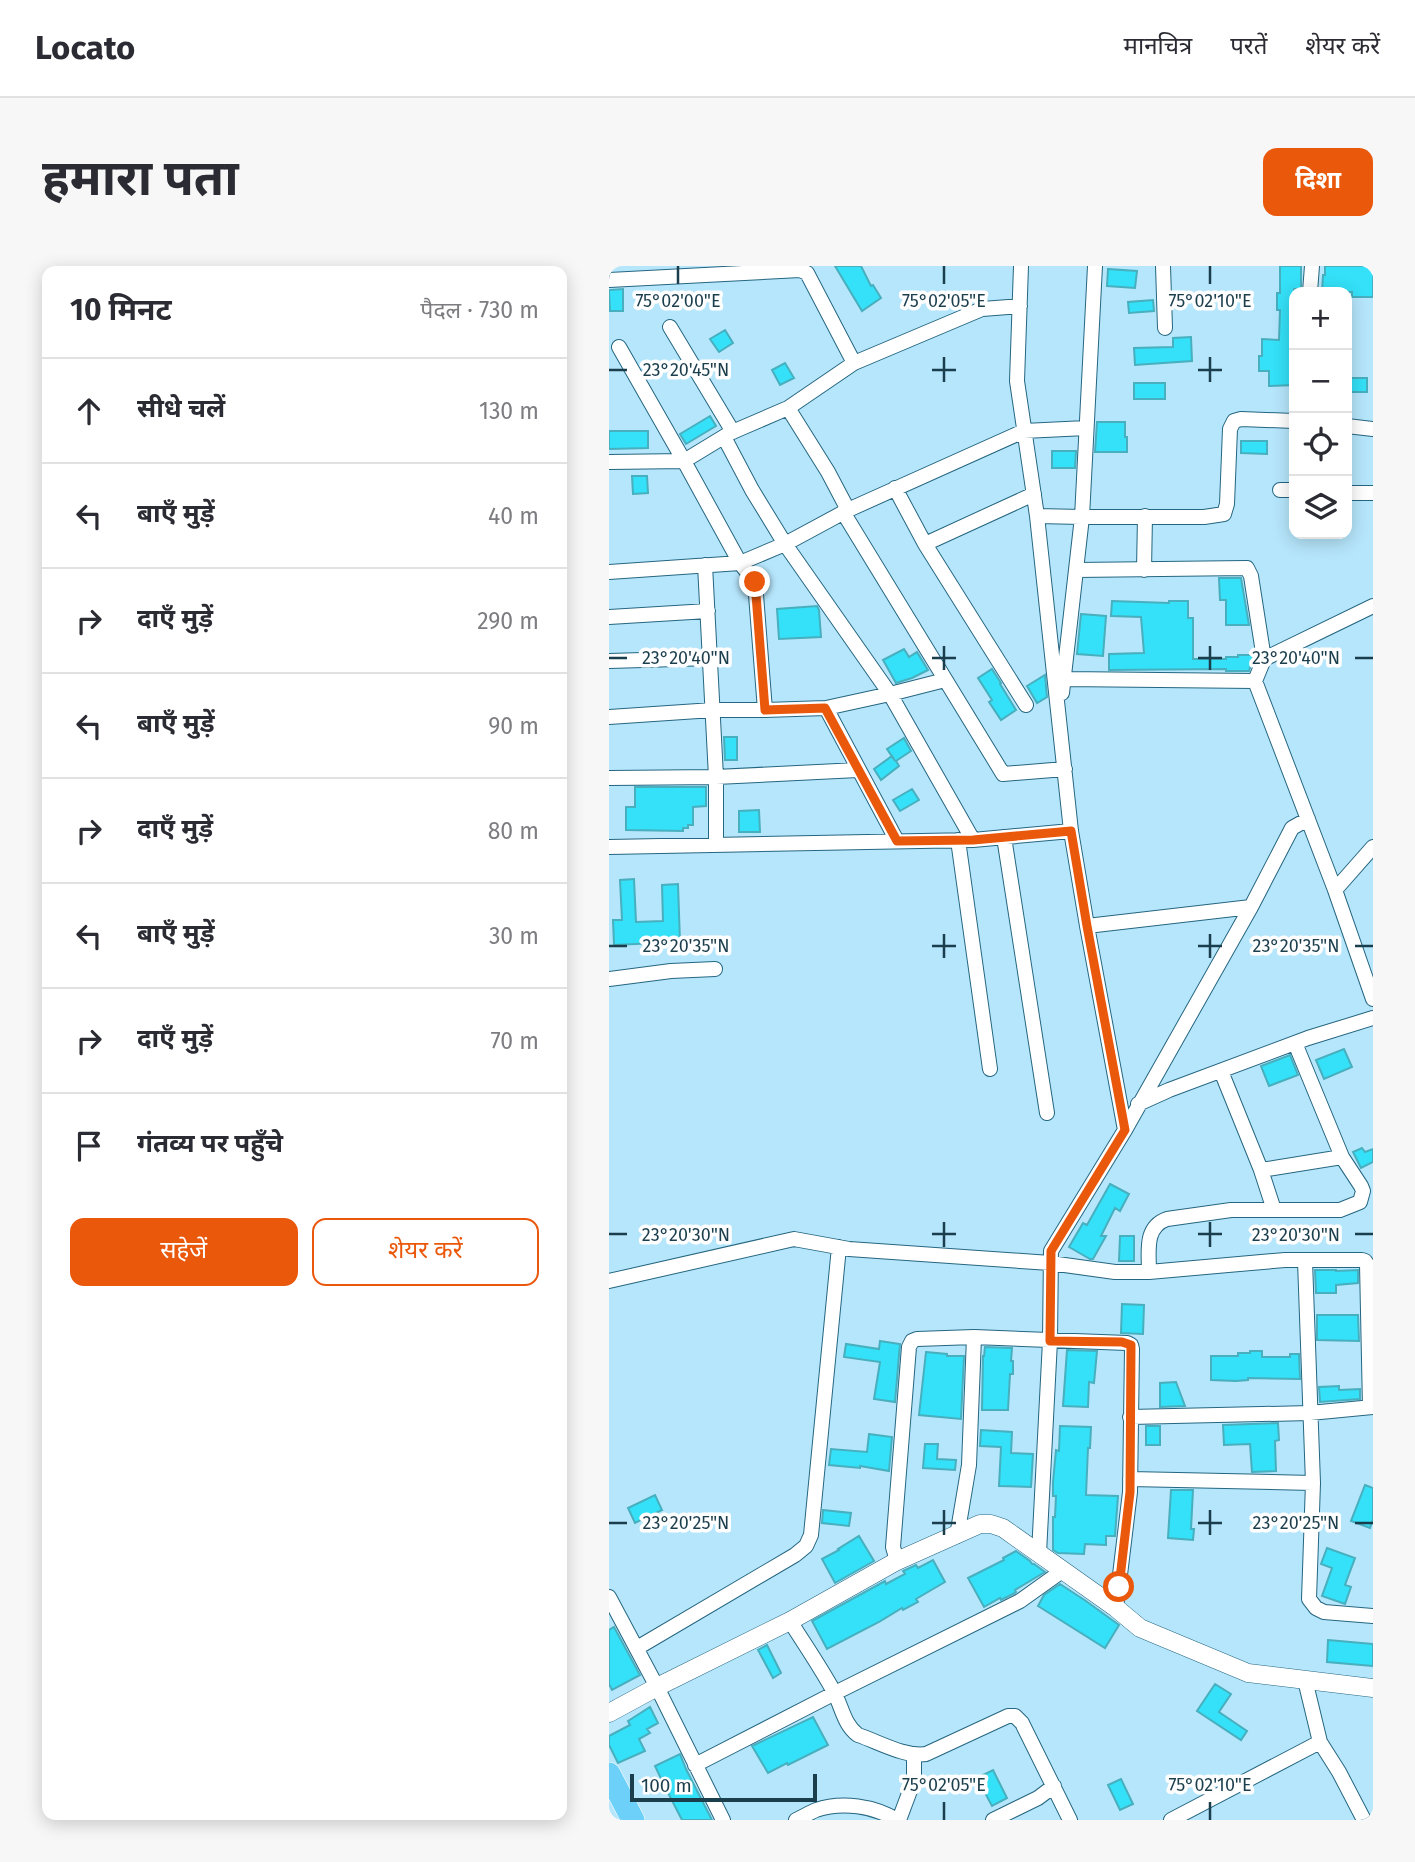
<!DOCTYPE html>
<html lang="hi">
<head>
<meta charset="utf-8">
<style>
	body { margin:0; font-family:"Fira Sans","Noto Sans Devanagari",sans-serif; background:#f7f7f7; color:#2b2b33 }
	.controls { position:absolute; right:21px; top:21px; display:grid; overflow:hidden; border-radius:14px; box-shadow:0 4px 18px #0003 }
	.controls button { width:63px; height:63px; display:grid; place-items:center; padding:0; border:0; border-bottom:2px solid #e1e1e2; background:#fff; color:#2b2b33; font:35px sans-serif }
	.scale { position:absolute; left:21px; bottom:18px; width:187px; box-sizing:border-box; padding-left:7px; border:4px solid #1b3e4d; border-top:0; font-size:19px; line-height:24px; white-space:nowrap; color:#1b3e4d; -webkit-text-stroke:5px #fefefe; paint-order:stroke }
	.stop { position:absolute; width:21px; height:21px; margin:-16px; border:5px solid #ea580c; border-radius:50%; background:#fff }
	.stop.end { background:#ea580c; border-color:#fff; box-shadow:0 2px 7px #0008 }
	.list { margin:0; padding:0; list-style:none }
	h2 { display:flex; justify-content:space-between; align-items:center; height:91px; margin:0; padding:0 28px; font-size:30px }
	h2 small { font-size:23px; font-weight:400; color:#7c7c81 }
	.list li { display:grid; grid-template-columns:46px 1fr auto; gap:21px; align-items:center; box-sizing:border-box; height:105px; padding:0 28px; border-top:2px solid #e1e1e2 }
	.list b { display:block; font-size:26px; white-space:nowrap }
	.list em { font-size:23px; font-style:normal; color:#7c7c81 }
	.actions { display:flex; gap:14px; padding:21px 28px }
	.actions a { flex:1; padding:16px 0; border:2px solid #ea580c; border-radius:14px; text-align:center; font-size:24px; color:#ea580c }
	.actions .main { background:#ea580c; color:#fff }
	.icon { flex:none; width:38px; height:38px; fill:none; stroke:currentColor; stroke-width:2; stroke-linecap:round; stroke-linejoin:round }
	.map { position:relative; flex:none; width:764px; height:1554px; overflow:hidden; border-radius:14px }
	header { display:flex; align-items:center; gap:42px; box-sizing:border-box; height:98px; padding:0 35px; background:#fff; border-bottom:2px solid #e1e1e2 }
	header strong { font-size:33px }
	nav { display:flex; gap:38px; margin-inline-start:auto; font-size:24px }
	.intro { display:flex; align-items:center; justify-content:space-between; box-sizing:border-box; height:168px; padding:0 42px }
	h1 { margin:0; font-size:49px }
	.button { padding:18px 32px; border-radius:14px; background:#ea580c; color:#fff; font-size:24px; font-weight:700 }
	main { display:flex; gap:42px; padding:0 42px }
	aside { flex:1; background:#fff; border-radius:14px; box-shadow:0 4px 18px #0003 }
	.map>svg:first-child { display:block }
</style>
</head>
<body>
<header>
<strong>Locato</strong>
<nav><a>मानचित्र</a><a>परतें</a><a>शेयर करें</a></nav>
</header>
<div class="intro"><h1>हमारा पता</h1><a class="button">दिशा</a></div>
<main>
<aside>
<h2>10 मिनट<small>पैदल · 730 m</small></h2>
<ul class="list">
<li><svg class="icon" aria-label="ahead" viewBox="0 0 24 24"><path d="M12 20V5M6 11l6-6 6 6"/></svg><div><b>सीधे चलें</b></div><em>130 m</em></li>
<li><svg class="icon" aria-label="left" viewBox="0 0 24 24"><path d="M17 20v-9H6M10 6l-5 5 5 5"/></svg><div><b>बाएँ मुड़ें</b></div><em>40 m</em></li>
<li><svg class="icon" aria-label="right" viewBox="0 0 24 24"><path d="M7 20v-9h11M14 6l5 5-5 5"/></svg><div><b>दाएँ मुड़ें</b></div><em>290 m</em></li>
<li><svg class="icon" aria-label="left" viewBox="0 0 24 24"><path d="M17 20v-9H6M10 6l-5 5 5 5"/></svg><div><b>बाएँ मुड़ें</b></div><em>90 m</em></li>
<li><svg class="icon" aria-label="right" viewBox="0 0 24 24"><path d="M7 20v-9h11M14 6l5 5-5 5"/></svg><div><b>दाएँ मुड़ें</b></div><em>80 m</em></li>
<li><svg class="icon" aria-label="left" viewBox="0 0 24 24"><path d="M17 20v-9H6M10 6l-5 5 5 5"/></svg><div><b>बाएँ मुड़ें</b></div><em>30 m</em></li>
<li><svg class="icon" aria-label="right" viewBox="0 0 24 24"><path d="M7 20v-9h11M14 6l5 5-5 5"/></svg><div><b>दाएँ मुड़ें</b></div><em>70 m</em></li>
<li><svg class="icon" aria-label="arrive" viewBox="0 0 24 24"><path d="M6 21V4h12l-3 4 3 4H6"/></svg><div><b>गंतव्य पर पहुँचे</b></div></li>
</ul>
<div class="actions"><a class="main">सहेजें</a><a>शेयर करें</a></div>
</aside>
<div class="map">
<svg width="764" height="1554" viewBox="0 0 764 1554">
	<rect width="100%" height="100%" fill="#b6e6fc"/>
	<path fill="#34e1f8" stroke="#47afbe" stroke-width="2" d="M226 0H252L262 20 264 19 272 32 253 45Z
		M671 0H692V23H685V65H683V82H681V108H685V119L660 120V105H650V90H653V73L670 74 671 44H668V27H671Z
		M716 0H764V31H743V26H713L714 9H716Z
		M499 3 528 5 526 22 498 20Z
		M14 23V45H1L0 24Z
		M544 34 545 45 520 47 519 36Z
		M116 64 124 77 110 86 101 73Z
		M582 71 583 95 526 99 525 82 564 81V72Z
		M176 97 185 112 171 119 163 104Z
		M738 112H758V126H738Z
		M525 117H556V133H525Z
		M101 150 107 160 77 178 71 168Z
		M488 156H516V171H518V186H486Z
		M0 165H39V182L0 183Z
		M632 175H658V188L632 187Z
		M443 185H467L466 202H443Z
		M23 210H38L39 227 24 228Z
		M610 312H632L640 359H617V334H611Z
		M503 335 560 337V335H579V352H584V393H617V391H629V389H645L640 405H617V403L500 404V388L535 387 532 351 502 350Z
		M208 340 210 344 212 371 170 373 168 343Z
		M472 348 497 350 494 390 468 388Z
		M295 383 300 391 308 386 319 404 303 412 287 417 274 394Z
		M383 403 392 417 391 418 407 444 392 454 380 436 383 434 369 412Z
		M436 409 438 431 428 437 418 420Z
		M115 471H128V494H116Z
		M295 472 302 485 287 495 290 500 272 514 265 503 283 490 286 495 278 483Z
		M26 521H97V540L84 541V559H79V562H74V565L17 564V541H26Z
		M303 523 310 534 291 545 284 534Z
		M150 544 151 566H130V545Z
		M25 613 27 656 54 655 53 619 69 618 71 676 5 679 4 654H13L11 614Z
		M735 783 743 801 715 813 707 794Z
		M681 789 689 809 660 820 652 800Z
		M753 882 756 886 764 883V896L752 902 744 886Z
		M501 918 520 928 511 945 506 942 492 970H497L484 993H481L460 981 474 957 478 959Z
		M511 970H525V995H510Z
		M706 1004H727V1005L749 1004V1017L727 1019V1027H707Z
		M513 1038 535 1039 534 1068 512 1067Z
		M708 1049H749L750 1075 708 1074Z
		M271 1075 291 1078 286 1136 265 1133 271 1096 235 1091 237 1078 270 1083Z
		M376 1081 403 1082 402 1095H404V1108H401L399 1144H373L374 1090H375Z
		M458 1084 488 1085 485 1117 480 1116 479 1141 454 1140Z
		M641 1085H653V1091H681V1088H690L691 1113 639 1112V1114L627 1115 602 1114V1090H629V1087H641Z
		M317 1086 338 1088V1090H355L352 1153 310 1149Z
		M567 1116 576 1140 551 1141V1117Z
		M730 1120V1124L751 1123V1133L711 1136 710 1121Z
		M669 1157 670 1174 666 1175 667 1205 643 1206 641 1178 615 1179 614 1159Z
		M451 1160 482 1161 481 1182H479L477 1229 509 1230 506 1270H497V1279L476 1278 475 1288 449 1287 444 1284V1251H446L447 1230H444V1216L447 1184 450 1185Z
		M537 1160H551V1179H537Z
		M372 1164 403 1166 402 1187 424 1188 422 1221 390 1220 392 1181 371 1180Z
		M260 1168 283 1171 280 1205 251 1200V1202L220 1199 222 1183 258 1186Z
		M316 1178H329L328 1193 347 1194 346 1204 314 1202Z
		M756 1219 764 1222V1253L761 1262 742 1255Z
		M562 1224H584L582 1263H585L584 1274 559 1272Z
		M46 1229 53 1244 26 1257 19 1242Z
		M214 1244 242 1247 240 1260 213 1257Z
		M250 1270 265 1295 226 1317 213 1293 230 1284 229 1283Z
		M718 1282 746 1292 736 1319 742 1321 736 1338 713 1330 723 1302 712 1298Z
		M407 1285 421 1295 423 1298H425L436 1306 406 1324 407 1326 406 1327 392 1334 391 1332 375 1341 359 1312 395 1294 394 1292Z
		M324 1294 336 1316 307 1333 309 1336 294 1344 293 1342 270 1356 218 1383 203 1355 276 1315 277 1318 296 1308 294 1305 307 1299 309 1302Z
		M451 1318 477 1335 510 1359 496 1382 429 1340 435 1329Z
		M5 1361 31 1409 3 1424 0 1418V1364Z
		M719 1374 764 1378V1400L718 1396Z
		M158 1379 172 1407 164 1412 149 1384Z
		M606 1418 622 1428 610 1446 638 1465 632 1474 588 1445Z
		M41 1441 49 1457 38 1463 41 1467 30 1473 36 1485 9 1497 0 1479V1470L21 1459 19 1455Z
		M204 1451 219 1479 179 1499 178 1497 159 1507 143 1480Z
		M71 1488 77 1503 103 1554H73L55 1519 46 1500Z
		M384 1504 398 1532 383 1540 368 1512Z
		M512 1513 524 1538 511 1544 499 1519Z"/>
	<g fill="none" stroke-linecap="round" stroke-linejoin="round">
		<g stroke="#256680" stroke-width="16">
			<path id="minor" d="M412 0 408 115 428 250 462 565 478 660 516 864 442 985 441 1075 430 1287
				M554 0 556 62
				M0 14 191 4 198 7 245 97
				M701 26 703 0
				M61 61 124 166
				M10 81 75 195 121 167 179 142 219 206 239 244 415 165 477 162
				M179 142 245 97 373 43 411 40
				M738 160 764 163
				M115 171 143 224 176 278 281 428 364 574
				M0 196 75 195 131 297 176 278 239 244
				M286 222 316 278 417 439
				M671 224H685
				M738 227H764
				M234 246 394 508 456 503
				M428 250 473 251 486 0
				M316 278 425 228
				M96 299 107 511V579
				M467 304 638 302 642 310 655 393
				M535 304 536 250
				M0 306 131 297 146 316 156 444
				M764 340 655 393 646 415 726 624 764 581
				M0 351 99 345
				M0 395 102 392
				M455 413 646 415
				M453 427 473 251H595L615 248 618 238 621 163 625 155 632 153 685 155
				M217 442 281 428 336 414
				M0 451 104 444H156L217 442 288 575
				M0 512 107 511 249 504
				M395 571 438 847
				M349 574 381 803
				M0 581 364 574 462 565
				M726 624 764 733
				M478 660 642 641
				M0 713 62 705 106 703
				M612 805 652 904 665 944
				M529 838 560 824 699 772 764 752
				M516 864 642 641 683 562 699 553
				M652 904 733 891
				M696 995 704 1217 700 1333 707 1342 715 1346 764 1350
				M540 1006C540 986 535 961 558 953L622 944H731L751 936 754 925 752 920 733 891 686 777
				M0 1015 185 973 240 983 441 997 506 1006H540L676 994H753L756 995 758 998 761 1141
				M521 1151 701 1147 764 1141
				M521 1213 704 1217
				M348 1270 360 1199 365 1071
				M288 1295 284 1281 300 1081 303 1075 308 1073 365 1071 518 1077 522 1079 523 1083 521 1226 507 1342
				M0 1331 48 1421 114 1554
				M181 1355C196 1379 212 1402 225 1426 233 1441 235 1459 249 1469 270 1476 295 1491 317 1488L399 1450H406L413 1457 461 1554
				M28 1382 186 1289 197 1280 202 1269 230 981
				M696 1414 711 1476 730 1506 755 1554
				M86 1499 226 1427 411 1335 453 1305
				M187 1554C194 1551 200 1547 207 1544 233 1535 265 1540 288 1554
				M290 1554 305 1514V1488
				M384 1554 429 1532 445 1520
				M562 1554 711 1476"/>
		</g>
		<g stroke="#256680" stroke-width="19">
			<path id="tertiary" d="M0 1447 48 1421 181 1355 288 1295 371 1258H382L394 1262 507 1342 531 1362 639 1407 764 1422"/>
		</g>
		<g stroke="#fff" stroke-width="24">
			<path id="trunk" d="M0 1508 24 1554"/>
		</g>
		<use href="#minor" stroke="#fff" stroke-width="14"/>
		<use href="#tertiary" stroke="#fff" stroke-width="18"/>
		<use href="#trunk" stroke="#6cd0f8" stroke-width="23"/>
	</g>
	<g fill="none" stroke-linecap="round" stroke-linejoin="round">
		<path stroke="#ea580c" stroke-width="9" d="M146 316 156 444 216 442 288 575 364 574 462 565 478 660 516 864 442 985 441 1075 513 1076 522 1079 521 1226 510 1321"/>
	</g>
	<path fill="none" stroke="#1b3e4d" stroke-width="2.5" d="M69 0V18M335 0V18M601 0V18M335 91V116M601 91V116M0 104H18M323 104H347M589 104H613M335 380V404M601 380V404M0 392H18M323 392H347M589 392H613M746 392H764M335 668V692M601 668V692M0 680H18M323 680H347M589 680H613M746 680H764M335 956V981M601 956V981M0 968H18M323 968H347M589 968H613M746 968H764M335 1244V1269M601 1244V1269M0 1257H18M323 1257H347M589 1257H613M746 1257H764M335 1536V1554M601 1536V1554"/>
	<g font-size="18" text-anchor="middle" fill="#1b3e4d" stroke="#fefefe" stroke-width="7" stroke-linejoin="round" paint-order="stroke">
		<text x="69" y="41">75°02'00"E</text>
		<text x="335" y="41">75°02'05"E</text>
		<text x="601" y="41">75°02'10"E</text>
		<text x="77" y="110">23°20'45"N</text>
		<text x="77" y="398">23°20'40"N</text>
		<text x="687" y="398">23°20'40"N</text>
		<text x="77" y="686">23°20'35"N</text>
		<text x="687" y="686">23°20'35"N</text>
		<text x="77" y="975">23°20'30"N</text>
		<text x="687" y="975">23°20'30"N</text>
		<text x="77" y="1263">23°20'25"N</text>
		<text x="687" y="1263">23°20'25"N</text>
		<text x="335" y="1525">75°02'05"E</text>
		<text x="601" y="1525">75°02'10"E</text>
	</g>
</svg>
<div class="controls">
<button>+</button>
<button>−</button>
<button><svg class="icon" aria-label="locate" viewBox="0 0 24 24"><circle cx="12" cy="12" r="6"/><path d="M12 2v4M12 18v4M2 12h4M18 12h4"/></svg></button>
<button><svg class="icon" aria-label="layers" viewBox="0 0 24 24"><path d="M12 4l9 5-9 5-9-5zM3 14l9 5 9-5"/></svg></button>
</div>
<div class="scale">100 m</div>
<div class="stop" style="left:510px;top:1321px"></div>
<div class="stop end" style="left:146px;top:316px"></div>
</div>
</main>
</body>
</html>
